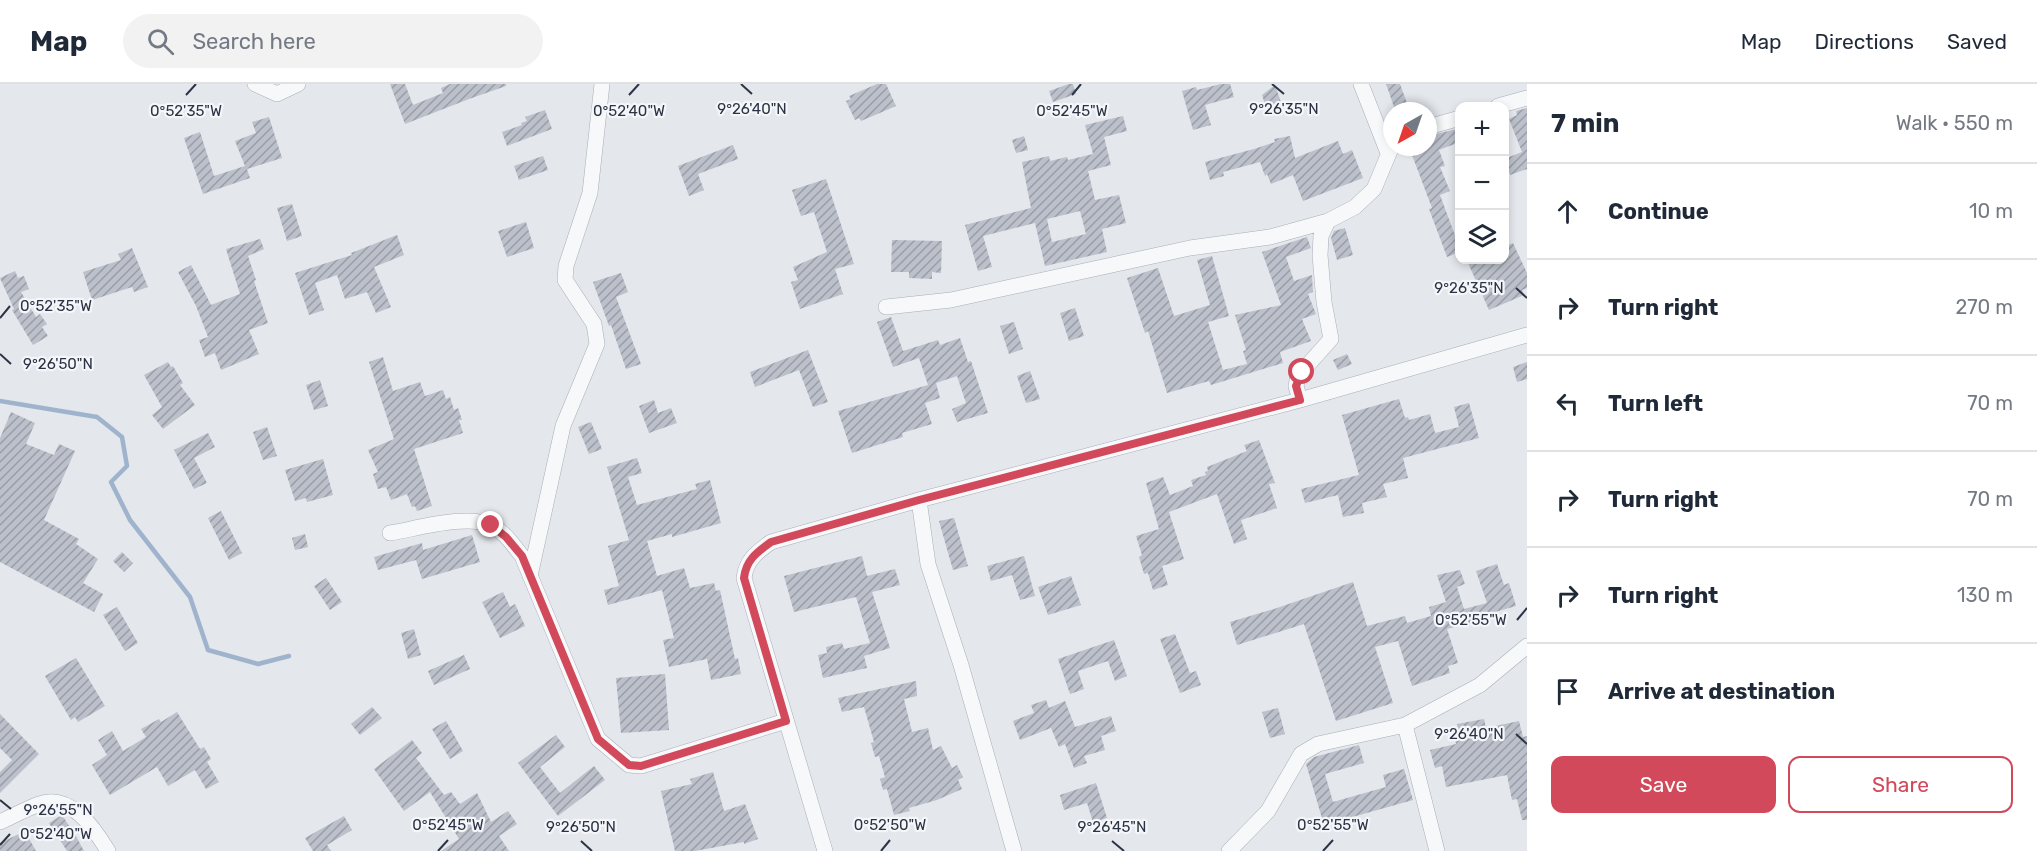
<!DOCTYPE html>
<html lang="en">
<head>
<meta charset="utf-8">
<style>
	body { margin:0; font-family:Rubik,sans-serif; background:#f2f2f3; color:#1f2937 }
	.controls { position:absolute; right:18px; top:18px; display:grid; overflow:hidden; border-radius:12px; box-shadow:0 3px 9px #0003 }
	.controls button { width:54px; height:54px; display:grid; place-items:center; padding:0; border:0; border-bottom:2px solid #e0e1e3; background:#fff; color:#1f2937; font:30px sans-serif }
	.compass { position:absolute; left:1383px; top:18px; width:54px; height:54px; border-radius:50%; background:#fff; box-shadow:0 3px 9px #0003; rotate:220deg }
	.stop { position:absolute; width:18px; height:18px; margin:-14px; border:4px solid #d1495b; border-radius:50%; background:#fff }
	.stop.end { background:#d1495b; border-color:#fff; box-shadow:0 2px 6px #0008 }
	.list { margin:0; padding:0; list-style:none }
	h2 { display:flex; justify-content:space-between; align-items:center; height:78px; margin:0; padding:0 24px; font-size:26px }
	h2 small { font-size:20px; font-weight:400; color:#747a83 }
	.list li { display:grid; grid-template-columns:39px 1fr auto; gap:18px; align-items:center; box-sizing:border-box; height:96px; padding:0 24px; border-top:2px solid #e0e1e3 }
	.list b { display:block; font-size:22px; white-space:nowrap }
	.list em { font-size:20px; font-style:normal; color:#747a83 }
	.actions { display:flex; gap:12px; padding:18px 24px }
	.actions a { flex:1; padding:14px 0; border:2px solid #d1495b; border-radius:12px; text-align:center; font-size:21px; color:#d1495b }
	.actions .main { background:#d1495b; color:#fff }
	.icon { flex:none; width:33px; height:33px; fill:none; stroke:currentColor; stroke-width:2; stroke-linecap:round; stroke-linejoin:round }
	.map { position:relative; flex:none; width:1527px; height:767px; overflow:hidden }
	header { display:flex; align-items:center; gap:36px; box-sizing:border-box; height:84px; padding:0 30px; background:#fff; border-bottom:2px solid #e0e1e3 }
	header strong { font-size:28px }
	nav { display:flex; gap:33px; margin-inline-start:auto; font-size:21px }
	.search { width:420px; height:54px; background:#f2f2f3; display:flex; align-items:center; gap:15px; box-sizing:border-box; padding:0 21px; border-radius:33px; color:#747a83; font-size:22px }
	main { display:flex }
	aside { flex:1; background:#fff }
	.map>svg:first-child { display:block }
</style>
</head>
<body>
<header>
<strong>Map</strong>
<div class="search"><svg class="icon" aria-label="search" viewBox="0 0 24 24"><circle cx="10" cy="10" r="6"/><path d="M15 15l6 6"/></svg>Search here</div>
<nav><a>Map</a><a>Directions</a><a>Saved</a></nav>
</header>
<main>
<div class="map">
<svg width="1527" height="767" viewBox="0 0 1527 767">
	<defs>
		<pattern id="building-hatch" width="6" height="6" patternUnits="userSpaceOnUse" patternTransform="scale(1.5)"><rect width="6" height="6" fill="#bbc0ca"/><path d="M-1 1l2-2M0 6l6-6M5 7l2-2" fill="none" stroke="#989da6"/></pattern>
	</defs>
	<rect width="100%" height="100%" fill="#e4e7ec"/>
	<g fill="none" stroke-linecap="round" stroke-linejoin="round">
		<path stroke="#9fb4cc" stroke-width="4.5" d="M0 317 97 333 122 353 127 382 111 398 130 436 190 513 208 566 258 580 289 572"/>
	</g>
	<path fill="url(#building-hatch)" fill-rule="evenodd" d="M390 0H405L413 21 443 9 441 4 450 0H506V2L469 15 405 40Z
		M877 0H886L896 22 861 37 859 34 855 36 846 17 851 15 849 12Z
		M1069 0H1073L1076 10 1053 18 1049 7Z
		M1221 0H1230L1234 13 1205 21 1211 41 1193 46 1182 7 1196 3 1197 6Z
		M1386 0H1400L1407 19 1394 23Z
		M1275 1 1283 24 1268 29 1262 11Z
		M1527 24V85L1510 91 1504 75 1522 68 1509 35 1517 31 1516 27Z
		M545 26 552 45 507 62 502 48 522 41 521 39 527 37 525 33Z
		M1123 32 1127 47 1104 53 1111 81 1088 87 1095 116 1119 111 1126 139 1102 145 1107 168 1045 182 1035 139 983 152 992 183 978 187 965 141 1031 124 1022 78 1049 72 1050 77 1067 73 1068 76 1093 70 1085 41ZM1080 127 1086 150 1052 158 1047 135Z
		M269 33 282 74 247 85 250 94 203 110 184 54 200 48 214 92 245 82 235 57 256 49 252 38Z
		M1457 45 1460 58 1439 66 1445 82 1440 83 1450 107 1440 111 1456 154 1460 153V168L1447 173 1429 125 1432 124 1409 63H1428V52Z
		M1024 52 1028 66 1016 69 1012 56Z
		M1290 52 1295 74 1338 57 1343 70 1352 66 1363 94 1303 117 1293 91 1271 100 1267 90 1265 92 1260 78 1223 88 1224 92 1210 96 1205 78 1254 65 1275 58 1274 55Z
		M733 61 738 75 698 90 704 106 689 112 678 82Z
		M543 72 548 86 519 96 514 82Z
		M826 95 854 180 835 185 843 210 800 225 791 198 798 196 793 183 827 168 814 128 801 132 792 106Z
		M292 120 302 152 287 157 277 124Z
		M526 138 534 164 507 173 498 147Z
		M1345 144 1353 171 1337 176 1331 154 1334 147Z
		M397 151 404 171 374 183 391 223 376 229 367 208 345 215 337 191 315 199 324 226 309 231 295 189 352 171 351 169Z
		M1307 153 1311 164 1286 173 1294 197 1312 191 1313 208 1308 210 1316 230 1302 235 1311 257 1280 268 1283 279 1211 301 1209 297 1167 309 1148 247 1145 249 1127 194 1158 184 1174 232 1210 221 1197 176 1212 172 1229 232 1208 238 1223 286 1247 280 1243 267 1246 266 1235 231 1281 221 1262 168Z
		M260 155 264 165 248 172 256 196 254 197 268 239 249 246 259 270 221 286 215 269 205 273 199 256 208 253 196 222 178 188 191 181 211 221 240 210 226 165Z
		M892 156 942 157 941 189 932 188V195L909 194V188H891Z
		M1513 159 1527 189V204L1522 206 1524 211 1489 226 1468 179 1476 176H1504V163Z
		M132 164 148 203 134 208 132 203 92 216 83 188 121 176 118 170Z
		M15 187 18 194 24 192 29 205 21 208 36 233 40 230 47 240 42 243 48 252 33 261 12 226 14 225 0 194Z
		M621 189 628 208 616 213 641 280 626 285 611 241 609 242 593 198Z
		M1075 224 1084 252 1069 257 1060 229Z
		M891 233 903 267 938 256 940 261 960 254 968 278 971 277 988 329 957 338 952 325 966 319 957 292 936 299 940 314 925 319 932 340 902 349 903 353 852 369 838 327 928 301 919 274 893 283 877 238Z
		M1014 238 1023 265 1009 270 1000 242Z
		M808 266 828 318 813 323 799 286 755 303 750 288Z
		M1347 270 1352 280 1338 286 1333 276Z
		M383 273 393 307 420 298 425 312 443 306 446 315 450 313 454 326 458 324 462 336H459L463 349 414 365 432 422 417 427 415 422 412 423 407 410 391 416 386 403 378 405 373 390 378 388 368 366 394 355 369 278Z
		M168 278 171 283 173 282 183 299 180 301 195 321 163 345 152 331 162 323 144 291Z
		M1527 278V295L1517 298 1513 283Z
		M1030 287 1040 315 1026 319 1017 292Z
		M320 296 328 322 314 326 306 301Z
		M1399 315 1405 334 1408 333 1409 336 1430 330 1435 349 1459 343 1454 323 1469 319 1479 354 1403 374 1408 394 1383 400 1387 413 1362 419 1364 429 1343 433 1338 411 1305 419 1301 405 1359 391 1342 331Z
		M654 316 658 329 671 324 677 339 649 349 639 322Z
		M11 328 35 339 26 360 54 371 59 360 75 367 44 436 79 455 76 460 98 475 83 499 103 510 94 528 0 478V354Z
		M591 338 602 365 589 370 578 343Z
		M267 343 277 372 263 376 253 348Z
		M208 349 215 363 194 374 207 399 194 405 174 366Z
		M1259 356 1275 399 1269 400 1277 424 1241 436 1247 455 1234 460 1217 410 1169 428 1184 475 1162 482 1168 501 1153 506 1148 489 1144 490 1139 473 1142 471 1136 452 1159 445 1146 399 1163 393 1170 411 1193 402 1191 396 1206 391 1205 388 1208 387 1207 383 1247 367 1244 361Z
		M637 374 642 389 628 393 637 421 697 405 695 400 710 396 721 439 672 453V450L647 457 657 492 684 484 690 504 714 499 716 507 720 506 735 575 738 574 741 590 711 596 707 575 669 583 663 556 674 554 662 506 608 521 604 506 619 502 608 462 629 456 607 383Z
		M323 375 333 411 307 418 306 414 295 417 285 386Z
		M221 427 242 469 229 476 208 434Z
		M954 434 968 482 953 486 939 437Z
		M305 450 308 463 295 466 292 454Z
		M472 451 480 478 422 495 416 476 378 486 374 473 422 459 423 466Z
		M122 468 133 479 124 488 113 477Z
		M862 472 867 492 895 485 900 501 872 508 890 564 864 572 867 584 823 594 818 571 827 569 826 563 842 559 844 565 870 559 856 513 794 528 784 492Z
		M1024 472 1035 512 1020 516 1012 491 991 497 987 482Z
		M1497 480 1504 501 1509 499 1513 512 1508 513 1513 512 1516 522 1488 530 1489 534 1447 545 1458 579 1448 582 1450 589 1412 602 1398 557 1375 563 1393 619 1336 637 1304 540 1237 561 1230 538 1274 525 1353 498 1367 542 1405 532 1407 539 1431 532 1429 523 1446 518 1437 491 1460 486 1465 500 1457 503 1464 525 1487 519 1476 487Z
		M1071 492 1081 521 1048 531 1038 503Z
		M326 494 342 518 330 526 314 502Z
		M503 508 510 523 515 520 525 542 500 554 482 518Z
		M117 523 138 559 125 567 103 531Z
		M414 545 421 571 408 575 401 549Z
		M1175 550 1190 589 1196 587 1201 601 1180 609 1160 555Z
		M1114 556 1127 592 1115 597 1108 577 1078 587 1084 605 1070 610 1058 575Z
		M464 571 470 585 434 601 428 587Z
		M76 574 105 622 78 638 75 633 71 636 45 592Z
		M665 590 669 646 621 649 616 594Z
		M916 597 917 612 904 615 912 648 928 644 933 666 941 662 952 684 957 681 963 693 958 696 962 705 937 716 909 724 910 727 894 731 887 705 883 706 880 695 885 693 879 672 875 673 871 659 874 658 864 623 842 628 838 614Z
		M1046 616 1049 624 1065 617 1075 643 1111 632 1116 647 1101 652 1105 666 1084 672 1087 679 1074 684 1065 660 1059 663 1051 644 1020 656 1013 637 1034 629 1031 621Z
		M372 623 382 634 360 651 351 640Z
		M1278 624 1285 650 1270 654 1262 628Z
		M177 628 200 665 204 663 211 675 207 678 219 698 206 705 195 686 168 702 157 683 110 711 92 681 107 671 98 656 112 647 123 667 146 653 141 645 159 635 161 638Z
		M0 630 39 670 0 709V688L12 676 0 664Z
		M1484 635 1486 644 1519 637 1523 653 1527 652V736H1522L1517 715 1512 716 1507 691 1446 703 1442 682 1435 684 1430 666 1456 660 1454 651 1459 650 1457 640Z
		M446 637 463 667 450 675 432 645Z
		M556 651 565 663 540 683 560 709 594 682 605 696 558 732 518 679Z
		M412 656 422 669 416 674 444 711 451 708 460 720 477 709 491 738 508 727 517 740 499 752 509 767H441L459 755 430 708 404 727 374 685Z
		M1359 661 1364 679 1325 690 1333 718 1386 703 1383 691 1404 685 1413 716 1324 741 1306 680 1314 673Z
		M713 688 724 727 745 720 758 755 744 760V758L695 767H675L661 707 692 700 690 695Z
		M1096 699 1107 734 1093 738 1087 719 1064 726 1060 711Z
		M62 731 77 754 84 767H67L49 739Z
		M344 732 352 746 327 761 331 767H313L305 754Z
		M25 747 36 767H0V759Z"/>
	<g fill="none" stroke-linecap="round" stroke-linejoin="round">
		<g stroke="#a9aeb7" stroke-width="16">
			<path id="street" d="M255 0 277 10 298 0
				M1361 0 1388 69
				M1498 22 1527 14
				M1428 43 1460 34
				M886 223 951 216 1190 164 1270 153 1328 137 1355 123 1374 105 1392 62
				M1300 316 1296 302 1298 292 1331 255 1324 218 1320 171 1321 152 1328 137
				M919 416 928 480 961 581 1014 767
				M390 449C416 445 468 429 492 442 505 448 513 461 522 472L598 655 629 681 641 682 786 637
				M530 492 563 342 597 260 594 240 565 196 566 182 590 109 602 0
				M1405 641 1437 767
				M0 738C13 732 26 725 39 720 71 709 94 744 108 767
				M825 767 744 494C746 476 757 468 771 458L919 416 1300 316 1527 251
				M1229 767 1268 727 1301 670 1318 660 1405 641 1480 601 1527 562"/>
		</g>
		<use href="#street" stroke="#f7f8fa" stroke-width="15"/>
	</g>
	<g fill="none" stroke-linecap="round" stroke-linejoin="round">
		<path stroke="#d1495b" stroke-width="8" d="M491 441 506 453 522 472 598 655 629 681 641 682 786 637 744 494C746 476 757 468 771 458L919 416 1300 316 1296 302 1302 288"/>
	</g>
	<path fill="none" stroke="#2b3445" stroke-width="2" d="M741 0 752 10M1272 0 1284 10M186 11 196 0M629 11 639 0M1072 11 1081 0M1516 204 1527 214M0 234 10 222M0 270 11 280M1517 536 1527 524M1516 650 1527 660M0 716 11 725M581 757 592 767M1112 757 1124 767M0 761 10 750M438 767 448 756M881 767 890 756M1323 767 1333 756"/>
	<g font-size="15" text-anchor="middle" fill="#2b3445" stroke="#f4f6f9" stroke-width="4.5" stroke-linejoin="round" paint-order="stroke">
		<text x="752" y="30">9°26'40"N</text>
		<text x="1284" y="30">9°26'35"N</text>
		<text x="186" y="32">0°52'35"W</text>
		<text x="629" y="32">0°52'40"W</text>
		<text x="1072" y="32">0°52'45"W</text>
		<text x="1469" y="209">9°26'35"N</text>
		<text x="56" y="227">0°52'35"W</text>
		<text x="58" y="285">9°26'50"N</text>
		<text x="1471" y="541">0°52'55"W</text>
		<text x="1469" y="655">9°26'40"N</text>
		<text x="58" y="731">9°26'55"N</text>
		<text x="448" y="746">0°52'45"W</text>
		<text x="890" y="746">0°52'50"W</text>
		<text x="1333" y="746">0°52'55"W</text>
		<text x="581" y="748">9°26'50"N</text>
		<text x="1112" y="748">9°26'45"N</text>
		<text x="56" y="755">0°52'40"W</text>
	</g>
</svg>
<div class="controls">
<button>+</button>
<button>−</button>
<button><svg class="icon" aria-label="layers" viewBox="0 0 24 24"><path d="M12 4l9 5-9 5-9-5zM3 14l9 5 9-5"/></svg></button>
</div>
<svg class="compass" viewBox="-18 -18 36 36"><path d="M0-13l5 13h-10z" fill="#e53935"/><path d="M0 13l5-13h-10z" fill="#747a83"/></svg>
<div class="stop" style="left:1302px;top:288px"></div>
<div class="stop end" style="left:491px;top:441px"></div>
</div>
<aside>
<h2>7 min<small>Walk · 550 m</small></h2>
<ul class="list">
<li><svg class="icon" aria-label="ahead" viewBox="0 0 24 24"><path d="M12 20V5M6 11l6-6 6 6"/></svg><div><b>Continue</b></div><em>10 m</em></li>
<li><svg class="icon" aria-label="right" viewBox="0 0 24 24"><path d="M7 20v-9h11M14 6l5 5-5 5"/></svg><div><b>Turn right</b></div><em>270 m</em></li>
<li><svg class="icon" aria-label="left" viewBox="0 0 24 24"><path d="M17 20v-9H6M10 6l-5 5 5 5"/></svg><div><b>Turn left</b></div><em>70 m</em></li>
<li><svg class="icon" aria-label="right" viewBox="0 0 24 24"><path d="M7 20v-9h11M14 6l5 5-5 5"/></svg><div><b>Turn right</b></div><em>70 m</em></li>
<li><svg class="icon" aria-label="right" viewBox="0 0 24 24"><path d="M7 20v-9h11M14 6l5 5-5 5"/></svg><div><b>Turn right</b></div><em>130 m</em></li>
<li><svg class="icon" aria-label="arrive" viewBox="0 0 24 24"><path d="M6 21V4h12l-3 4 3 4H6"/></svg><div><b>Arrive at destination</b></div></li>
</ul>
<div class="actions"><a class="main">Save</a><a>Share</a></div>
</aside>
</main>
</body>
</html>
